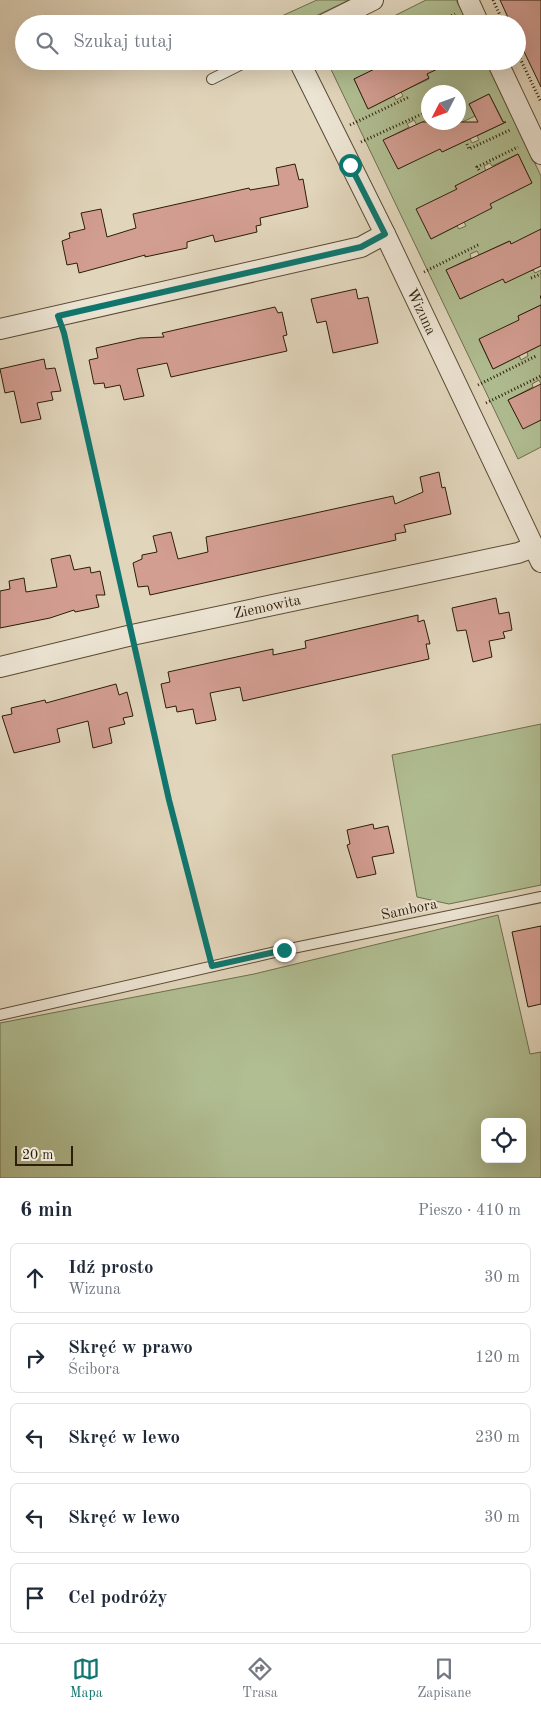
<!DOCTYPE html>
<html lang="pl">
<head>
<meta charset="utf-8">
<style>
	body { margin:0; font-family:"Old Standard TT",serif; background:#f2f2f3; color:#1f2937 }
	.controls { position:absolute; right:15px; bottom:15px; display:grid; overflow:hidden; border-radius:8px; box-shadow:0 5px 20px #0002 }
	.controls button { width:45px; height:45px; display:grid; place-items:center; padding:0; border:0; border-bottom:1px solid #e0e1e3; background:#fff; color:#1f2937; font:25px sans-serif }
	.compass { position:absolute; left:421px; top:85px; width:45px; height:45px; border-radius:50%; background:#fff; box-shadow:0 5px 20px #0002; rotate:228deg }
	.scale { position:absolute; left:15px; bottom:12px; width:58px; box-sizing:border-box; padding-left:5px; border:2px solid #2c1d08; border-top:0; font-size:14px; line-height:18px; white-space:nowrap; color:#2c1d08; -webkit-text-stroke:4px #ece4d3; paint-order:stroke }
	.stop { position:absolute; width:15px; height:15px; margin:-11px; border:4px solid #0f766e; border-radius:50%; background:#fff }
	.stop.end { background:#0f766e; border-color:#fff; box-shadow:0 1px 5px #0008 }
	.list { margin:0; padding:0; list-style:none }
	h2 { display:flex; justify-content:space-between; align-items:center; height:65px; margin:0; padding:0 20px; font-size:21px }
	h2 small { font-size:16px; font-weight:400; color:#747a83 }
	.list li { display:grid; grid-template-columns:32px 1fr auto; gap:15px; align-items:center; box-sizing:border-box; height:70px; margin:0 10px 10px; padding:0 10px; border:1px solid #e0e1e3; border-radius:8px }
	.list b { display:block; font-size:19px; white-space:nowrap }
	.list p { margin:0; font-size:16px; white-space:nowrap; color:#747a83 }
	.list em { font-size:16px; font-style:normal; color:#747a83 }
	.icon { flex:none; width:28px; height:28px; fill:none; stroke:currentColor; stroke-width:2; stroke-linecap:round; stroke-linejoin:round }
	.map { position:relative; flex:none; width:541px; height:1178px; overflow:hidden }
	.search { position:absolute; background:#fff; box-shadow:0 5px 20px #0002; left:15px; right:15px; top:15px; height:55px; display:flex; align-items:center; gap:12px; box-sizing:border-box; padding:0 18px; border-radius:28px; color:#747a83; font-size:19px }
	.sheet { height:465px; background:#fff }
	nav { display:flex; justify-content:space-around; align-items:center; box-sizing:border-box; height:70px; border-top:1px solid #e0e1e3; background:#fff; font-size:14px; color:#747a83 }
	nav a { display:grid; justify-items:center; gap:2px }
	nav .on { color:#0f766e }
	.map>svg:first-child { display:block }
</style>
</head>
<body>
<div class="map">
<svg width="541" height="1178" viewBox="0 0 541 1178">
	<rect width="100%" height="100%" fill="#e1d5bb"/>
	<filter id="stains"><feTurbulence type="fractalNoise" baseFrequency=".004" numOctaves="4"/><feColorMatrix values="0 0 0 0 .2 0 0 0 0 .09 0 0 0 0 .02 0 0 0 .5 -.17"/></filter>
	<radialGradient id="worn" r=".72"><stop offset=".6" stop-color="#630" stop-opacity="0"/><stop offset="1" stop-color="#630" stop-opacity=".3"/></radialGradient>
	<path fill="#b0be92" stroke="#6e6e4d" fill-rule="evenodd" d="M317 0H349L299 24H264Z
		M426 0H456L468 24H378Z
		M327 61H395L354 79 368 109 394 96 396 100 403 96 401 92 429 79 421 62 486 61 541 176V229L517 256 509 241 479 255 477 251 470 254 471 258 446 270 461 299 480 289 475 277 533 270 535 273 541 270V305L518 316 525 332 499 330 479 340 493 369 519 356 521 360 528 356 527 352 541 345V384L539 380 532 384 533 387 508 400 523 428 541 420V447L518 459ZM428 92H458V122L454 126 475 116 469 104 489 94 504 123 477 136 479 140 472 143 470 139 442 152 434 136 418 159 398 169 384 140 409 127 407 124 414 120 417 125 428 119ZM518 154 531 183 512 193 506 181 483 192 464 222 466 226 459 229 457 226 431 239 417 209 463 202 455 186 486 171 484 166 490 163 492 166Z
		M541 724V885L449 904 417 897 392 755Z
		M498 915 530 1054 541 1052V1178H0V1023L254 974ZM485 1122H522V1159H485Z"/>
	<path fill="#d39e92" stroke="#2c1d08" d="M500 0H541V87L517 37V24H511Z
		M391 61H454L427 74 429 78 368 109 354 79Z
		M489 94 503 122H506L442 152 440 149 398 169 383 140 422 122H478L469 104Z
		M518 154 532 183 490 204 492 208 431 239 416 209 457 189 455 186Z
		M295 164 299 180 303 179 308 207 260 218 261 225 256 226 257 232 215 242 213 235 187 242V248L145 257V255L79 273 77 263 67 265 62 241 70 238 69 233 85 229 81 213 101 209 107 237 136 228 133 214 249 188 250 190 279 185 276 168Z
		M541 229V266L505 283 503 279 460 299 446 270 510 241 511 244Z
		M356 289 358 299 368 297 378 343 333 353 326 321 317 323 311 299Z
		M541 305V345L493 369 479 339 519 320 518 316Z
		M275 307 278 313 282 312 287 335 283 336 287 351 171 377 167 363 137 369 144 396 124 400 120 385 105 388 104 383 94 384 89 360 98 358 96 348 140 338 164 337 162 333Z
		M44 359 46 369 55 368 61 391 51 392 53 400 37 403 41 419 21 423 14 391 5 393 0 369Z
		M541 384V420L523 429 508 400Z
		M439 472 442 488 445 487 451 514 404 525 406 532 395 534 396 540 150 595 148 586 138 587 133 563 142 559V555L157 552 153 536 171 532 178 559 208 552 206 537 393 496 395 504 423 492 420 477Z
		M70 555 74 570 90 567 91 573 100 571 105 595H96L99 607 75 612 74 610 50 618 0 628V591L10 589 9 581 24 578 26 592 57 587 51 559Z
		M496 598 499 614 509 612 512 630 503 632 505 638 489 641 492 657 473 662 466 630 457 631 452 608Z
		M418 615V622L424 620 430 644H426L429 659 243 701 240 687 210 693 216 720 196 724 193 709 177 712 176 706 166 708 161 684 170 682 168 672 273 649V655L306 648 305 641Z
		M116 684 119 695 127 692 133 716 123 718 125 724 109 728 112 743 93 748 88 721 57 729 60 742 14 753 2 716 12 714 11 708 45 700 46 703Z
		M373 824 374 829 388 826 394 853 372 857 376 874 357 878 347 845 350 844 347 830Z
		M541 926V1004L528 1007 512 932Z"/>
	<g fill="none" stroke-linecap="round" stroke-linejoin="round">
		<g stroke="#594b35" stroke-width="12">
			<path id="service" d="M212 79 248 61
				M0 1015 284 950 541 897"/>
		</g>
		<g stroke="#594b35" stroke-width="22">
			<g id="minor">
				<path d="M468 0 479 24"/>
				<path d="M325 24 373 0"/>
				<path id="s1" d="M299 61 385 234 541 562"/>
				<path d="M497 61 541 154"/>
				<path d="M0 329 361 247 385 234"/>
				<path id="s2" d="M0 667 132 635 518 553 534 547"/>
			</g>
		</g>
		<path stroke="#2c1d08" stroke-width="3" stroke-dasharray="1 2.5" stroke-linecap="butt" d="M493 0 504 24
			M436 24 455 14
			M517 52 541 102
			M350 125 409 97
			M361 142 422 114
			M467 144 469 149 510 130
			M479 170 477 167 518 147
			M424 272 480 244
			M531 278 541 274
			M540 297H541
			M64 334 127 616
			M478 385 536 356
			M486 403 541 376
			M136 654 169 800 209 954"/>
		<use href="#service" stroke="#ece4d3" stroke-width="10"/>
		<use href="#minor" stroke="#ece4d3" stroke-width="20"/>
	</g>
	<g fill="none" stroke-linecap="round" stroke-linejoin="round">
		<path stroke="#0f766e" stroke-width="6" d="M284 950 212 966 169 800 64 333 58 316 361 247 385 234 350 165"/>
	</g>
	<g text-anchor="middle" stroke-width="4" stroke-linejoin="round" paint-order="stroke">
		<g font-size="15" fill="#2c1d08" stroke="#ece4d3">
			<text dy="5" stroke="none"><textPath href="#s1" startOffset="279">Wizuna</textPath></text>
			<text dy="5" stroke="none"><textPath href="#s2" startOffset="274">Ziemowita</textPath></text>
			<text transform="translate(409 909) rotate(-12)" y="5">Sambora</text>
		</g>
	</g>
	<rect width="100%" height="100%" filter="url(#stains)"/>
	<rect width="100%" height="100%" fill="url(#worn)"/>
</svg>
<div class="controls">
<button><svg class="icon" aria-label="locate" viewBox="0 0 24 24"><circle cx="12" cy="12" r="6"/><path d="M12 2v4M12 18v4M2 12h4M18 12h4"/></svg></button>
</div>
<svg class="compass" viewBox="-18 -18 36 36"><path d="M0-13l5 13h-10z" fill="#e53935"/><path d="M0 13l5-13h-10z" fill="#747a83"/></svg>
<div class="scale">20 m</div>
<div class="stop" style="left:350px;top:165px"></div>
<div class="stop end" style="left:284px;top:950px"></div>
<div class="search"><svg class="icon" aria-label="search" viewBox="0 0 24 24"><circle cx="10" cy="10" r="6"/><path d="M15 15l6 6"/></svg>Szukaj tutaj</div>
</div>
<section class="sheet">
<h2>6 min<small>Pieszo · 410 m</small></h2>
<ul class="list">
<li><svg class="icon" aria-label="ahead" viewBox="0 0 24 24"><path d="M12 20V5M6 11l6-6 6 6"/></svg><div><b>Idź prosto</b><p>Wizuna</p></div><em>30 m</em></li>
<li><svg class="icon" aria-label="right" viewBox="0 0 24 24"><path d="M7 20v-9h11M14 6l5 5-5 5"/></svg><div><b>Skręć w prawo</b><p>Ścibora</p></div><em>120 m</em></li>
<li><svg class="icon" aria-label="left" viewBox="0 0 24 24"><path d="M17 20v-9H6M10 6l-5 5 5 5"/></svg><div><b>Skręć w lewo</b></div><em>230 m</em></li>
<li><svg class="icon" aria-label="left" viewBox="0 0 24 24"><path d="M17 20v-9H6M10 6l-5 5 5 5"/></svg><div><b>Skręć w lewo</b></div><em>30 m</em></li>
<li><svg class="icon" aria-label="arrive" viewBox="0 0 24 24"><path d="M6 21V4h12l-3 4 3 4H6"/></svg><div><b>Cel podróży</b></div></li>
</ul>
</section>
<nav>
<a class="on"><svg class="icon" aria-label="map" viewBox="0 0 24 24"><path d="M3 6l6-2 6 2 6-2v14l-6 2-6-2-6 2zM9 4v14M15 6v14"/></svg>Mapa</a>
<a><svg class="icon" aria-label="directions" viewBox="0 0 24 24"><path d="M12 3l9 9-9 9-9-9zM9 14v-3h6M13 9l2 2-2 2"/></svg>Trasa</a>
<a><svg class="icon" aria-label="saved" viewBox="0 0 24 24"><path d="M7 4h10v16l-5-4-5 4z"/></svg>Zapisane</a>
</nav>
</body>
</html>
